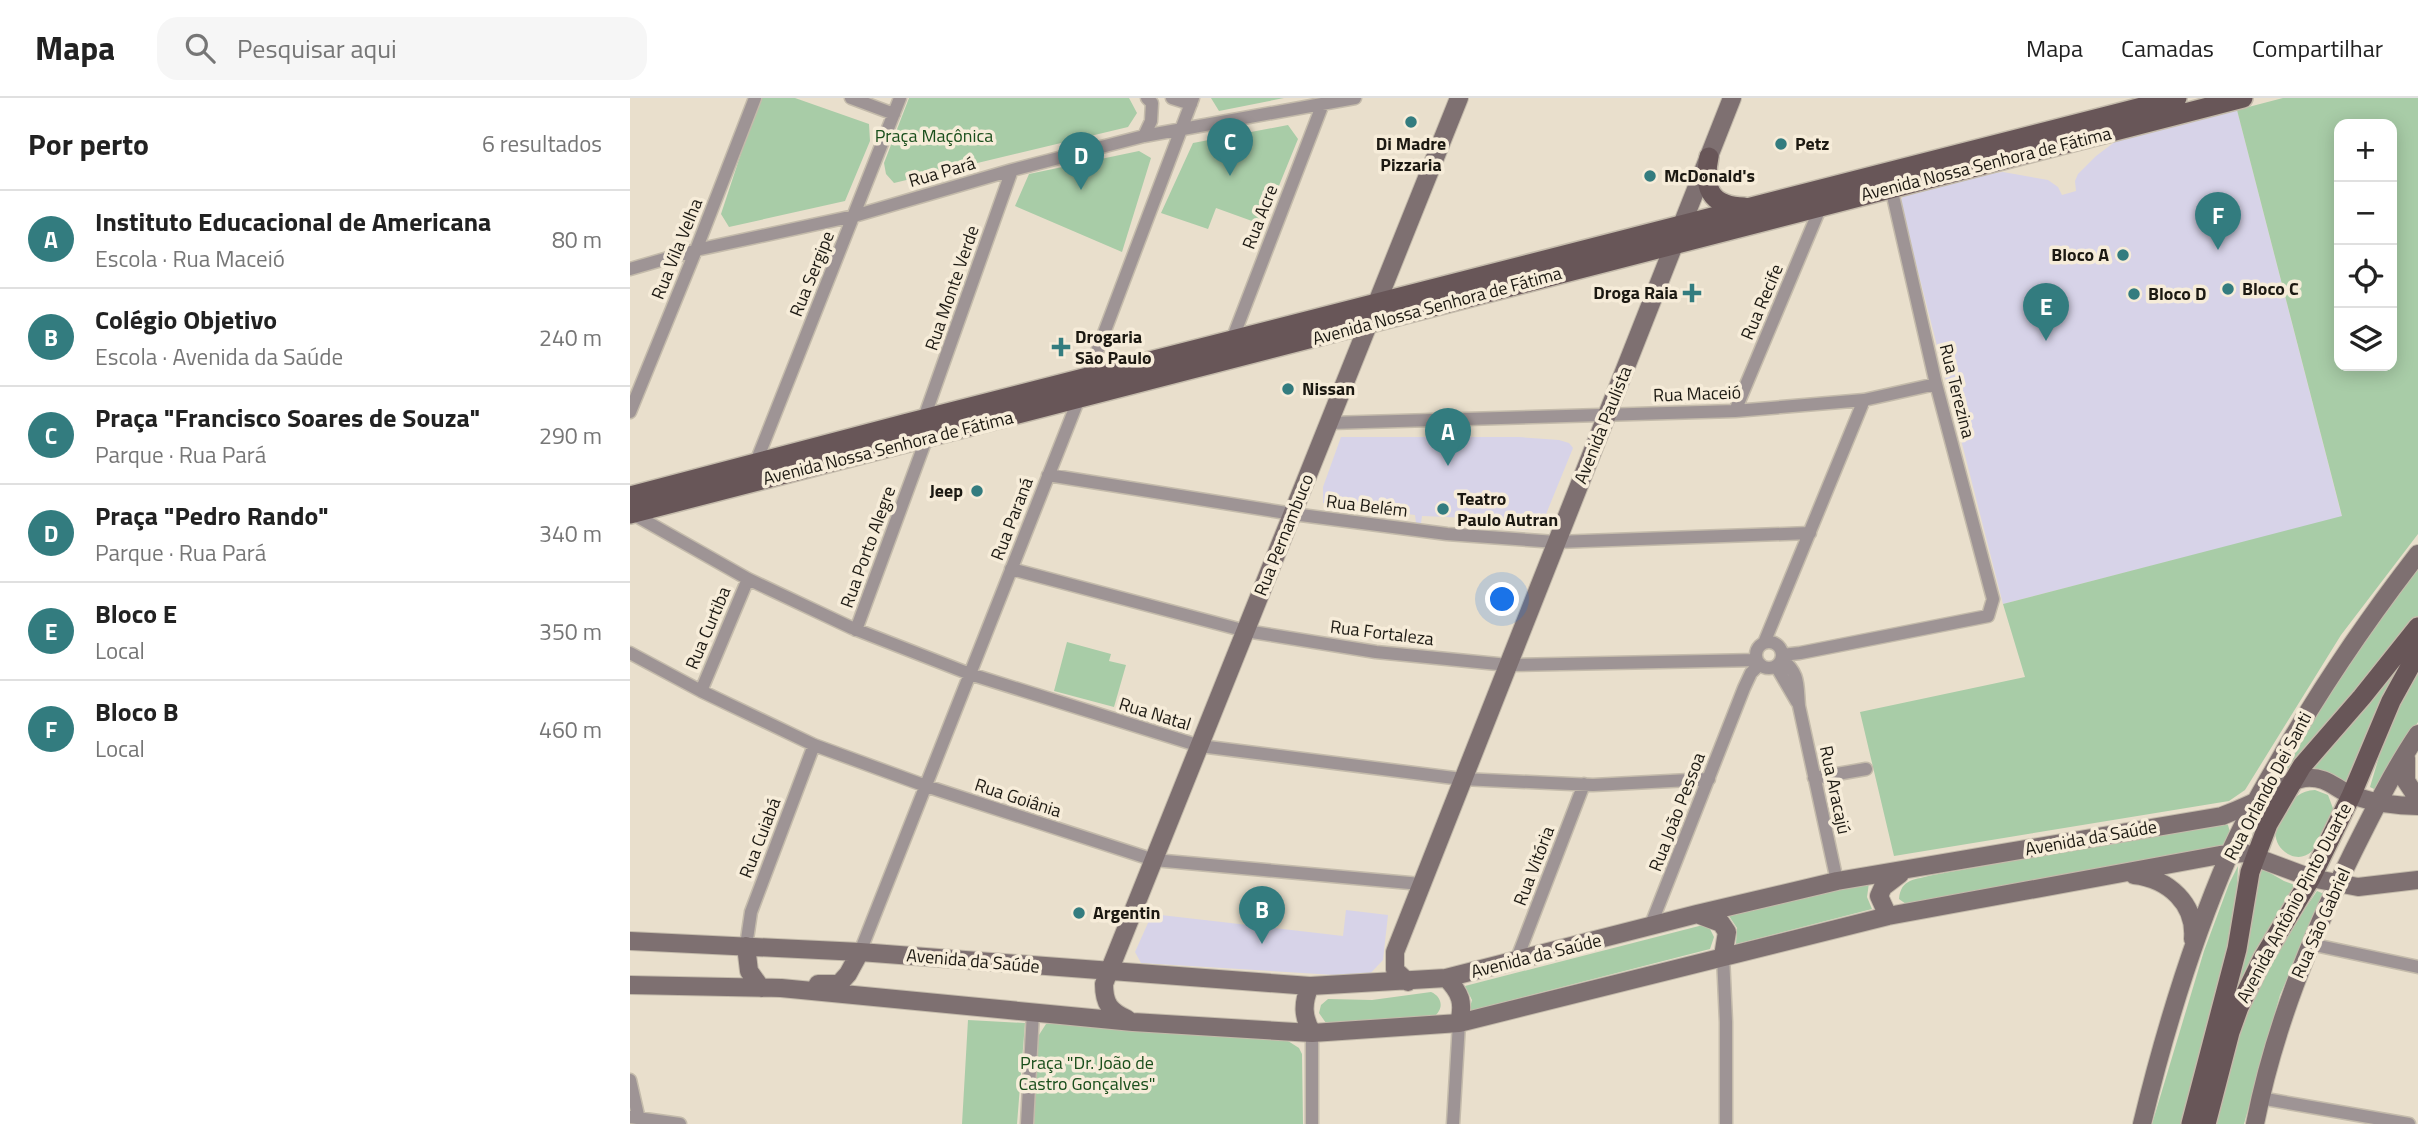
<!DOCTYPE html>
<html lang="pt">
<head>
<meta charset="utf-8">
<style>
	body { margin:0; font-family:"Titillium Web",sans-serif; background:#f6f6f6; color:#222 }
	.controls { position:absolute; right:21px; top:21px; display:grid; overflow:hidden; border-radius:14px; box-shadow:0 4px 18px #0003 }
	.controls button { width:63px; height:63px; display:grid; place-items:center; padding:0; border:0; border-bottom:2px solid #e0e0e0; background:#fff; color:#222; font:35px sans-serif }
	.you { position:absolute; left:873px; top:502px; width:24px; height:24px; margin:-18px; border:5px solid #fff; border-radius:50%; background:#1a73e8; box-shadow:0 0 0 10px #1a73e833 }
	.badge { display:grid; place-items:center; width:46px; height:46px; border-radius:50%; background:#337c7f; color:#fff; font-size:23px; font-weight:700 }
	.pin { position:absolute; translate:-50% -58px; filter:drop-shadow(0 2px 4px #0008) }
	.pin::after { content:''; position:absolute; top:37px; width:24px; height:21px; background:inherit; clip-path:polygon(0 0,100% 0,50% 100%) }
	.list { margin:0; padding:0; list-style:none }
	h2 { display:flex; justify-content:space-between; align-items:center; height:91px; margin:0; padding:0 28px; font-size:30px }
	h2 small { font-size:23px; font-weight:400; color:#767676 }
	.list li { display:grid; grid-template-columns:46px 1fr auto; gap:21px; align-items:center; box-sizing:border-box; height:98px; padding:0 28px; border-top:2px solid #e0e0e0 }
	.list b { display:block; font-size:26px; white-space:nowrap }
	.list p { margin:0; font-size:23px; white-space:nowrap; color:#767676 }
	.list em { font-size:23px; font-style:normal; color:#767676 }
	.icon { flex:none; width:38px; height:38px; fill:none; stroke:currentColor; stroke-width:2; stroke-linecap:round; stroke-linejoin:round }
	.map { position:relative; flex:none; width:1788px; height:1026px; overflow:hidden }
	header { display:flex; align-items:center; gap:42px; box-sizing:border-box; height:98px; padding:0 35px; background:#fff; border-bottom:2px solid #e0e0e0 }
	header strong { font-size:33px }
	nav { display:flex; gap:38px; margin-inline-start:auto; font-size:24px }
	.search { width:490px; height:63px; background:#f6f6f6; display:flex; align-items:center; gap:18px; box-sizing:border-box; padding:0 24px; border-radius:21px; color:#767676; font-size:26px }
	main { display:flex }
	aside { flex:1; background:#fff }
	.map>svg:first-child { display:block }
</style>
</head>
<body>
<header>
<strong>Mapa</strong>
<div class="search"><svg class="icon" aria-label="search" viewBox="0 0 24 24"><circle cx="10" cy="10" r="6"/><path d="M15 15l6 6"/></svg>Pesquisar aqui</div>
<nav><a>Mapa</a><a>Camadas</a><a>Compartilhar</a></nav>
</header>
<main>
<aside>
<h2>Por perto<small>6 resultados</small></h2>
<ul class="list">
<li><span class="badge">A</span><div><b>Instituto Educacional de Americana</b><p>Escola · Rua Maceió</p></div><em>80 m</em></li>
<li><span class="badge">B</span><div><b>Colégio Objetivo</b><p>Escola · Avenida da Saúde</p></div><em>240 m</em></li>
<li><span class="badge">C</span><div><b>Praça &quot;Francisco Soares de Souza&quot;</b><p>Parque · Rua Pará</p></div><em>290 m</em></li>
<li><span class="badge">D</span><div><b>Praça &quot;Pedro Rando&quot;</b><p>Parque · Rua Pará</p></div><em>340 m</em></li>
<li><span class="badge">E</span><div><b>Bloco E</b><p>Local</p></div><em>350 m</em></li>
<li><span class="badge">F</span><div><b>Bloco B</b><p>Local</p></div><em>460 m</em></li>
</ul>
</aside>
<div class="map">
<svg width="1788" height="1026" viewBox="0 0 1788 1026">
	<rect width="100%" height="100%" fill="#e9dfcc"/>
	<path fill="#d7d3e8" d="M1607 12 1712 419 1373 506 1270 103 1275 96 1343 78 1373 74 1418 82 1428 89 1432 97 1446 93 1445 83 1448 76 1466 58 1486 43Z
		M711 339H889L929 342 939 345 943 350 912 426 904 430 894 432 837 427 841 420 792 418 791 425H786L785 417 693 405V389Z
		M716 812 758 817 753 862 737 879 511 865 505 854 522 816 713 838Z"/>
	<path fill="#a8cca7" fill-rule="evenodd" d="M132 0H165L239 26 240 43 215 103 99 129 91 116 127 7Z
		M279 0H499L507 15 498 29 264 85 256 76 254 65Z
		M581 0H654L589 13Z
		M1653 0H1788V436L1711 537 1615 692 1599 703 1264 758 1230 614 1395 579 1373 506 1712 418 1607 12ZM1709 26H1762V268H1709Z
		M658 27 668 41 633 127 586 110 578 131 531 115 563 45Z
		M509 53 521 60 492 154 385 108 399 76Z
		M1788 470V519L1659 671 1655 669C1694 599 1740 534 1788 470Z
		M437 544 481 556 479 563 496 567 484 609 424 593Z
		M1783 546 1721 683 1715 686 1705 677 1685 671 1684 667Z
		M1788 568V624L1746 692 1740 689 1760 622Z
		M1685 692 1698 697 1704 713C1696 730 1685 768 1660 757 1650 752 1646 745 1645 734 1654 714 1661 693 1685 692Z
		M1594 725 1598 727 1600 734 1592 750 1276 806 1269 801C1271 780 1285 782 1303 777Z
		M1608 768 1606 815 1555 1026H1522L1574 853 1599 786Z
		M1630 772H1635L1654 783 1665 787 1605 900 1602 899Z
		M1239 785 1237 799 1242 811 1106 846 1107 830 1099 818Z
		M1687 793 1694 796 1650 897 1614 1026H1581L1605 935 1639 863Z
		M1073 827 1080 831 1084 839 1080 851 839 913 842 902 835 888Z
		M801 894C813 899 814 912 803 919L728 927 696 925 689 915 691 907 698 901 742 902Z
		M338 922 395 925 387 1026H332Z
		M427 923 658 943 669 950 672 956 673 1026H404L407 940 416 926Z"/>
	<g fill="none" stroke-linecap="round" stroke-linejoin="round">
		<g stroke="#c4bbab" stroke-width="15">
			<path id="street" d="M221 0 264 16
				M542 0 561 6
				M514 38 521 23 522 5 517 0
				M0 171 66 152 224 118 382 72 514 38 725 0
				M602 242 692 8
				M1105 313 1191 108
				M0 314 66 152 125 0
				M294 320 382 72
				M700 325 1105 313 1234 302 1306 286
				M126 364 270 0
				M418 377 663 416 817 436 926 444 1180 435
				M3 416 118 481 222 530 340 576 570 648 832 681 963 687 1079 681
				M381 471 616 533 746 554 878 567 1127 562
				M226 532 297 339
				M1126 557a13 13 0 1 1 26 0a13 13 0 1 1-26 0Z
				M1134 545 1234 302
				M0 555 71 593 184 647 296 688 524 762 791 786
				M1152 557 1170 555 1358 518 1363 501 1306 286 1260 85
				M1152 561C1170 576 1167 586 1169 608L1207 783
				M1146 568 1167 604
				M71 593 118 481
				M1184 680 1236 671
				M1020 829 1114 590 1121 575 1130 566
				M1680 846 1788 869
				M116 848 121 814 184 647
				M230 854 457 280 563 0
				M1093 858 1096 924V1026
				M886 863 954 686
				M682 935V1026
				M0 982 10 1026
				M1630 1000 1779 1026
				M0 1019 50 1026
				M397 1026 403 914
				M823 1026 829 925"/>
		</g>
		<g stroke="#c4bbab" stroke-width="20">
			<path id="secondary" d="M1776 660V683L1788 701
				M1504 777C1539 781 1566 806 1563 841
				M1067 816 1091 825 1097 834 1093 858
				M1258 818 1249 798 1253 789 1270 776
				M0 843 230 854 680 888 816 880 1067 816 1207 783 1592 718C1610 711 1628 703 1646 693 1656 688 1664 681 1675 680 1699 678 1705 692 1724 698 1745 705 1766 708 1788 708
				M116 848 119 873 131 890
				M816 880C831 895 834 905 829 925
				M778 884 765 872V854L1102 0
				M188 886H209L218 876 230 854
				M0 887 151 890 503 924 682 935 829 925 1258 818 1590 757 1614 755 1681 780 1728 789 1788 782
				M680 888C672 906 673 919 682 935
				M497 921C480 913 474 906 474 886L829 0
				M1512 1026C1534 935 1562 843 1599 757 1612 727 1629 697 1646 668 1688 594 1736 523 1788 456
				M1625 1026C1644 930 1680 841 1723 754 1743 714 1763 673 1788 636"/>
		</g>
		<g stroke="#c4bbab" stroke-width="22">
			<path id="primary" d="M1079 59C1073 89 1079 108 1114 109
				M0 398 274 326 1547 0
				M0 416 1613 0
				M1561 1026 1607 851 1620 774 1638 726 1672 668 1732 599 1788 529
				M1576 1026 1600 934 1609 909 1633 860 1681 780 1721 698 1761 603 1788 554"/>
		</g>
		<use href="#street" stroke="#9e9495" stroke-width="12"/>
		<use href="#secondary" stroke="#7e7071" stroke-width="18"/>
		<use href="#primary" stroke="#685658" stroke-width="19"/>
	</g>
	<g fill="#337c7f" stroke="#f6ecd9" stroke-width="2.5">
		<circle cx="781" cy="24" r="7"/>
		<circle cx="1151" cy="46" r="7"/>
		<circle cx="1020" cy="78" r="7"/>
		<circle cx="1493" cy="157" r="7"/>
		<circle cx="1598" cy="191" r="7"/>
		<path d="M1058.5 184.5h7v7h7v7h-7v7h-7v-7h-7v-7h7z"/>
		<circle cx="1504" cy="196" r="7"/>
		<path d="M427.5 238.5h7v7h7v7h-7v7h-7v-7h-7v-7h7z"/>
		<circle cx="658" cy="291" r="7"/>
		<circle cx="347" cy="393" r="7"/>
		<circle cx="813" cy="411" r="7"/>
		<circle cx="449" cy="815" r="7"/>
	</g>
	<g text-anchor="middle" stroke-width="7" stroke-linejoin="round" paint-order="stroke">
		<g font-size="18" fill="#194e1b" stroke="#f6ecd9">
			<text x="304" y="44">Praça Maçônica</text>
			<text x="457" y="971">Praça "Dr. João de<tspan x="457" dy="21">Castro Gonçalves"</tspan></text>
		</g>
		<g font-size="18" font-weight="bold" fill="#1c1912" stroke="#f6ecd9" text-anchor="start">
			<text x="781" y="52" text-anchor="middle">Di Madre<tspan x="781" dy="21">Pizzaria</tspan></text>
			<text x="1165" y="52">Petz</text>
			<text x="1034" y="84">McDonald's</text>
			<text x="1479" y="163" text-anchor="end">Bloco A</text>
			<text x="1612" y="197">Bloco C</text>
			<text x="1048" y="201" text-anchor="end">Droga Raia</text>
			<text x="1518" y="202">Bloco D</text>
			<text x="445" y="245">Drogaria<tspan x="445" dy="21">São Paulo</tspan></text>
			<text x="672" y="297">Nissan</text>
			<text x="333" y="399" text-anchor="end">Jeep</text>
			<text x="827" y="407">Teatro<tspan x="827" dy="21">Paulo Autran</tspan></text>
			<text x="463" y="821">Argentin</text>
		</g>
		<g font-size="18" fill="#1c1912" stroke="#f6ecd9">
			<text transform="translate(1356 66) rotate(-14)" y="6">Avenida Nossa Senhora de Fátima</text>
			<text transform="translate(312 74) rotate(-16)" y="6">Rua Pará</text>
			<text transform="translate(630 119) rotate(-69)" y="6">Rua Acre</text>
			<text transform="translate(47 151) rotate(-68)" y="6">Rua Vila Velha</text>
			<text transform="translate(182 176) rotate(-68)" y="6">Rua Sergipe</text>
			<text transform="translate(322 190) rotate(-71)" y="6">Rua Monte Verde</text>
			<text transform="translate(1132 204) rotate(-67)" y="6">Rua Recife</text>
			<text transform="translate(807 208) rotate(-15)" y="6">Avenida Nossa Senhora de Fátima</text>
			<text transform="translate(1327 293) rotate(76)" y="6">Rua Terezina</text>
			<text transform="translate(1067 296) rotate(-2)" y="6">Rua Maceió</text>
			<text transform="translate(973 327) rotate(-68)" y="6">Avenida Paulista</text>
			<text transform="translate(258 350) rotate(-14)" y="6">Avenida Nossa Senhora de Fátima</text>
			<text transform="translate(737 408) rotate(7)" y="6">Rua Belém</text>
			<text transform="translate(382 421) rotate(-69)" y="6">Rua Paraná</text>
			<text transform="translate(654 437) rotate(-68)" y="6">Rua Pernambuco</text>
			<text transform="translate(238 449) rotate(-70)" y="6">Rua Porto Alegre</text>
			<text transform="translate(78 530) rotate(-67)" y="6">Rua Curtiba</text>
			<text transform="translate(752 535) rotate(7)" y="6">Rua Fortaleza</text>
			<text transform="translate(525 616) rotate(17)" y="6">Rua Natal</text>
			<text transform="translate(1638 688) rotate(-62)" y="6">Rua Orlando Dei Santi</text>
			<text transform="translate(1205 692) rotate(78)" y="6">Rua Aracajú</text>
			<text transform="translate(388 700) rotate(18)" y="6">Rua Goiânia</text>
			<text transform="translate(1047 714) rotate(-69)" y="6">Rua João Pessoa</text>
			<text transform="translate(130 740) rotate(-69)" y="6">Rua Cuiabá</text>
			<text transform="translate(1461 740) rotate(-10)" y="6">Avenida da Saúde</text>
			<text transform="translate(904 768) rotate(-69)" y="6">Rua Vitória</text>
			<text transform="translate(1664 805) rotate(-62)" y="6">Avenida Antônio Pinto Duarte</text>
			<text transform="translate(1691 825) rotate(-66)" y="6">Rua São Gabriel</text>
			<text transform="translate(906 858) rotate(-14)" y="6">Avenida da Saúde</text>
			<text transform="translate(343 863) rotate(5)" y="6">Avenida da Saúde</text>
		</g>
	</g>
</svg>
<div class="controls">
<button>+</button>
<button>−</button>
<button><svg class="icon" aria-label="locate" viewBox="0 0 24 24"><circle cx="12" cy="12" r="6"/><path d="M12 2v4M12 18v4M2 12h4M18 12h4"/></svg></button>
<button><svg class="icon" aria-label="layers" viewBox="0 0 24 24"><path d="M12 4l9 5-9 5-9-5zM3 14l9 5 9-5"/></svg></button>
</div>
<div class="you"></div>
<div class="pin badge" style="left:818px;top:368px">A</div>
<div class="pin badge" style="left:632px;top:846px">B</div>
<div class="pin badge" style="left:600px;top:78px">C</div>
<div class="pin badge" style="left:451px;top:92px">D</div>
<div class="pin badge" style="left:1416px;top:243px">E</div>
<div class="pin badge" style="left:1588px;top:152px">F</div>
</div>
</main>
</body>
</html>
